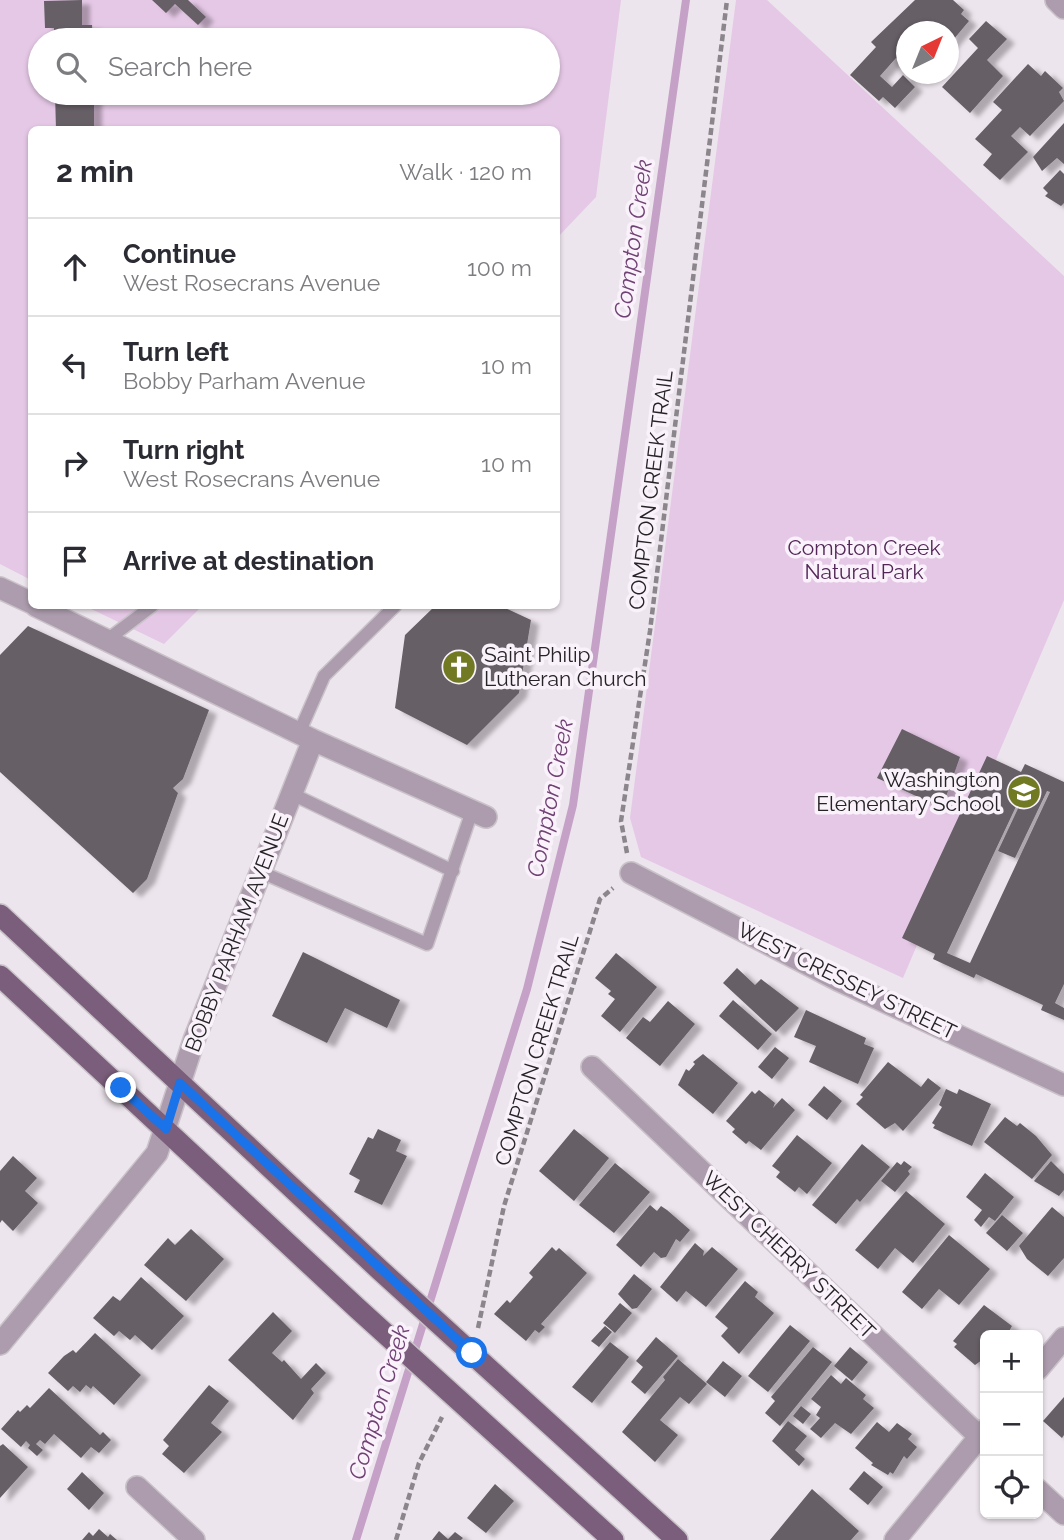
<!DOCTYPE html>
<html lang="en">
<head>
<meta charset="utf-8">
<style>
	body { margin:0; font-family:Raleway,sans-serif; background:#f2f2f3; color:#2b2b33 }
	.controls { position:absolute; right:21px; bottom:21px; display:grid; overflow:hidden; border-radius:10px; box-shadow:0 2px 5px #0004 }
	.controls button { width:63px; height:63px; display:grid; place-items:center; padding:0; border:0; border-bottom:2px solid #e1e1e2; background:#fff; color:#2b2b33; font:35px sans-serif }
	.compass { position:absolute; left:896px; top:21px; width:63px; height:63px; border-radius:50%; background:#fff; box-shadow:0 2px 5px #0004; rotate:43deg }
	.stop { position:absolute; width:21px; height:21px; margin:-16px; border:5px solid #1a73e8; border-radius:50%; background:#fff }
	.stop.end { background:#1a73e8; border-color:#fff; box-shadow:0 2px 7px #0008 }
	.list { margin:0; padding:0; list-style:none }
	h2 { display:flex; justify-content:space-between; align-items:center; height:91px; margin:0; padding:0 28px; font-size:30px }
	h2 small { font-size:23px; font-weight:400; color:#7c7c81 }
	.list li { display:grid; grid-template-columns:46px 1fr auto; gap:21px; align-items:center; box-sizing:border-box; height:98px; padding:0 28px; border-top:2px solid #e1e1e2 }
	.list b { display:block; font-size:26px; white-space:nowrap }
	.list p { margin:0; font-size:23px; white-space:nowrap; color:#7c7c81 }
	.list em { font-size:23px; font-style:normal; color:#7c7c81 }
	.icon { flex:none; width:38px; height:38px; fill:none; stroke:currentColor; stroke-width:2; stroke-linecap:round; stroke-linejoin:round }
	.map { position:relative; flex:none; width:1064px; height:1540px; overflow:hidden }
	.search { position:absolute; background:#fff; box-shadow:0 2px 5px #0004; left:28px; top:28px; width:532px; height:77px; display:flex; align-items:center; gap:18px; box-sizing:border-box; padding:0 24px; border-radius:38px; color:#7c7c81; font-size:26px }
	.panel { position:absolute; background:#fff; box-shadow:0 2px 5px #0004; left:28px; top:126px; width:532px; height:483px; border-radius:10px }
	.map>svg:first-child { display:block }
</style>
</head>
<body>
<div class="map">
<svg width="1064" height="1540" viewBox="0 0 1064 1540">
	<defs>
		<filter id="shadow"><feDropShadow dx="8" dy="4.5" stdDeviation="2" flood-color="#0004"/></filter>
	</defs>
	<rect width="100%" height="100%" fill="#ede5ed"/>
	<path fill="#e5c8e6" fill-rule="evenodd" d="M0 0H621L596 197 557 238 556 130H32L31 580 0 564ZM40 40H548V93H40Z
		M736 0H767L1064 276V600L903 978 641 857 630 818Z
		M85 606H202L164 644Z"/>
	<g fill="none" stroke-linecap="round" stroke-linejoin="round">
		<path stroke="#c5a1c7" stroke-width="8" d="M356 1540 527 989 573 805 686 0"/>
	</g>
	<path fill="#665f66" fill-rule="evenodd" filter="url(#shadow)" d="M82 0V25H92L93 40H54V28H45L44 1Z
		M152 0H188L206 17 198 25 175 4 166 13Z
		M915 0H953L964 10 961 14 969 21 948 46V32H906V67L896 58 880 76 892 87 903 75 915 87 895 108 883 97 879 101 850 75 876 47 871 42Z
		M986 21 1007 39 987 60 1003 76 970 113 942 87 978 48 969 39Z
		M1028 64 1041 76 1045 71 1063 88 1059 92 1064 101 1030 136 1020 127 1011 136 1028 152 1000 180 983 165 992 154 975 139 1002 110 993 102Z
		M55 93H94V130H56Z
		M1064 123V164L1057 158 1042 171 1033 157Z
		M1060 170 1064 174V203L1061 206 1045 196 1048 193 1043 188Z
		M435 606H501L531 620 519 693 467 745 395 708 405 635Z
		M28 626 209 710 183 779 173 788 178 793 147 879 133 893 0 772V655Z
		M902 729 960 757 942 808 877 778Z
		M987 756 1021 772 1025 764 1064 782V984L1055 1003 1064 1008V1020L1041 1010 1043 1005 976 974 974 978 933 959 935 954 902 938ZM1028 781 1030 783 998 851 1015 858 1047 791 1050 792 970 963 947 953Z
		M303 952 400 1000 387 1028 345 1008 327 1043 272 1016Z
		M616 953 657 987 620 1032 601 1016 615 999 608 994 611 991 595 978Z
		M737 968 755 985 761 979 799 1008 776 1032 723 983Z
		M733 1000 772 1034 758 1050 719 1016Z
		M668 1001 695 1024 660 1066 626 1038 643 1017 650 1022Z
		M806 1010 866 1038 864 1044 874 1048 858 1084 809 1062 816 1046 794 1037Z
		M775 1047 789 1058 772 1079 758 1067Z
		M703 1054 738 1083 713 1114 678 1085 686 1069 689 1071 695 1064 693 1062Z
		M888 1062 921 1087 928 1078 941 1088 903 1131 895 1123 885 1129 856 1104 863 1097 860 1095Z
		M824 1086 842 1101 827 1120 808 1105Z
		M946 1089 957 1094 959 1089 991 1104 972 1146 933 1128 935 1125 932 1123 942 1107 939 1105Z
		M759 1090 775 1103 773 1108 782 1098 795 1110 761 1150 749 1141 746 1144 732 1132 735 1129 726 1121 752 1091 755 1094Z
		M1005 1117 1017 1126 1020 1123 1036 1136 1052 1155 1032 1179 984 1142Z
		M378 1129 401 1140 396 1151 407 1156 382 1205 354 1192 360 1180 349 1174 368 1137 373 1139Z
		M574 1129 609 1158 574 1201 539 1171Z
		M797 1135 832 1163 807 1194 799 1187 795 1192 776 1177 780 1172 772 1166Z
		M862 1144 890 1167 860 1202 857 1199 836 1224 812 1205Z
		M13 1156 37 1178 25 1191 38 1203 13 1231 2 1220 0 1223V1171Z
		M904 1161 912 1167 908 1171 910 1174 895 1192 881 1181 897 1162 901 1165Z
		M1051 1161 1064 1174V1190L1059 1196 1034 1181Z
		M615 1163 650 1192 614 1233 579 1205Z
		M985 1173 1014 1197 995 1221 989 1217 981 1227 974 1220 982 1210 966 1197Z
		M906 1191 945 1224 913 1263 895 1248 878 1269 855 1250Z
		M650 1205 657 1211 661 1206 667 1210 690 1230 680 1242 676 1239 666 1257 661 1258 654 1252 641 1267 616 1245Z
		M1052 1207 1064 1217V1258L1048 1276 1027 1259 1019 1246Z
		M1002 1215 1023 1233 1007 1251 986 1233Z
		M191 1229 224 1259 186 1301 144 1265 168 1238 175 1245Z
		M949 1235 990 1269 959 1305 939 1289 922 1309 902 1292Z
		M695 1243 704 1251 703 1256 712 1247 738 1269 706 1307 686 1291 677 1302 660 1287Z
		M552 1247 556 1251 559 1248 587 1273 541 1324 545 1327 539 1333 535 1330 526 1341 494 1314 507 1300 510 1303 533 1277 529 1273Z
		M634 1274 652 1289 637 1308 632 1309 618 1294Z
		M141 1277 184 1316 152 1350 135 1335 130 1340 119 1331 114 1336 93 1318 113 1296 120 1301Z
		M745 1281 758 1292 755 1297 774 1313 739 1354 721 1336 728 1328 715 1317Z
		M620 1303 632 1313 615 1333 603 1323Z
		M984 1305 1012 1326 1007 1335H985V1358L975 1365 954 1347 957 1344 953 1341Z
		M273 1312 292 1331 272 1353 282 1362 284 1360 301 1379 316 1363 326 1373 311 1389 314 1393 293 1420 228 1360Z
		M790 1325 810 1341 768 1392 748 1376Z
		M605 1326 612 1332 599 1347 591 1341Z
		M95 1333 141 1375 114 1405 93 1386 91 1389 86 1385 80 1392 73 1386 68 1391 48 1373 64 1356 73 1350 76 1353Z
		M656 1337 678 1356 645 1394 631 1382 643 1367 636 1361Z
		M610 1342 629 1357 592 1403 572 1387Z
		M813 1347 832 1362 780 1426 765 1413 775 1401 771 1397Z
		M850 1347 868 1362 852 1381 834 1366Z
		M678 1359 707 1384 689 1404 680 1397 660 1420 678 1435 655 1462 622 1432 665 1380 663 1377Z
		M723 1361 742 1376 725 1397 706 1382Z
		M831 1375 841 1384 846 1378 866 1395 863 1399 874 1408 851 1434 835 1423 821 1438 810 1429 820 1418 816 1415 821 1407 811 1399Z
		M209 1385 229 1401 211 1423 222 1432 184 1473 162 1454 169 1446 163 1440Z
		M49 1388 100 1435 103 1432 111 1440 99 1453 91 1447 81 1458 54 1434 45 1444 40 1440 36 1444 43 1450 37 1456 28 1448 30 1445 26 1441 21 1447 1 1429 18 1410 20 1412 27 1405 30 1408Z
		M1064 1397V1435L1062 1438 1043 1421Z
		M801 1406 811 1414 803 1424 793 1416Z
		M788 1421 807 1436 795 1450 805 1459 799 1466 772 1441Z
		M877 1422 889 1432 897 1423 912 1434 908 1439 917 1447 907 1459 904 1456 893 1474 890 1472 888 1475 871 1465 873 1463 855 1448Z
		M3 1444 28 1467 0 1498V1446Z
		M864 1471 883 1487 868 1505 849 1489Z
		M82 1472 104 1493 89 1510 67 1489Z
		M495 1484 514 1501 486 1533 467 1518Z
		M812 1489 859 1531 851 1540H770Z
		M99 1529 108 1537 110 1534 117 1540H82L89 1532 93 1536Z
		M439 1531 448 1539 455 1532 463 1538 461 1540H432Z"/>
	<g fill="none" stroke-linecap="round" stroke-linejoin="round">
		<g stroke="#c9c2c9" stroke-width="15">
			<path id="lane" d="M107 640 152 606
				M299 733 324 676 395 606
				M292 794 453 871
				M261 872 427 944 472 811"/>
		</g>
		<g stroke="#c9c2c9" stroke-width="24">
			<path id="street" d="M1056 0 1064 8
				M0 588 32 603
				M36 606 313 740 486 817
				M631 873 838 980 1064 1085
				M592 1067 985 1442
				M0 1344 157 1153 194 1040 313 740
				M1038 1369 1064 1338
				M137 1487 194 1540
				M1038 1490 1064 1514
				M895 1540 985 1430"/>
		</g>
		<g stroke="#c9c2c9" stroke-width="24">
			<path id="primary" d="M0 915 380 1270 677 1540
				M0 976 358 1309 613 1540"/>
		</g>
		<path stroke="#8b868b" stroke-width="4.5" stroke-dasharray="7 3.5" stroke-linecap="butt" d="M627 853 621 821 650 631 727 0
			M478 1328 504 1206 600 899 613 888
			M396 1540 419 1463 442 1417"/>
		<use href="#lane" stroke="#ac9cad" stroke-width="12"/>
		<use href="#street" stroke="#ac9cad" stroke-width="21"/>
		<use href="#primary" stroke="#7a5e7b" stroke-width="21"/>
	</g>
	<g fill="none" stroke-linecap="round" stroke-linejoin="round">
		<path stroke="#1a73e8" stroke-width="9" d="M121 1088 166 1129 180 1083 472 1353"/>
	</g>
	<defs>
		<g id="church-disc" transform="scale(1.75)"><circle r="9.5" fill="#727923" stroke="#faf2fb"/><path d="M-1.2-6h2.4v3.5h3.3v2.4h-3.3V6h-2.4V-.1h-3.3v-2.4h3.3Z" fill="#fff"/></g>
		<g id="school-disc" transform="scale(1.75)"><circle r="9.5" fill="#727923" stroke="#faf2fb"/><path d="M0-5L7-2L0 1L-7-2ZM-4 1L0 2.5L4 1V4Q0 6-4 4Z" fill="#fff"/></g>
	</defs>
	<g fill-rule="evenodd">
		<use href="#church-disc" x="459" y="667"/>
		<use href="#school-disc" x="1024" y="792"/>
	</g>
	<g text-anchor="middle" stroke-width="7" stroke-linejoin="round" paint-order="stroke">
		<g font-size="21" fill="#262326" stroke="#faf2fb">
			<text transform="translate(651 490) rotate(-83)" y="7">COMPTON CREEK TRAIL</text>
			<text transform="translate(237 933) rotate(-69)" y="7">BOBBY PARHAM AVENUE</text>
			<text transform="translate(847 981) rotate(26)" y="7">WEST CRESSEY STREET</text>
			<text transform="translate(537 1050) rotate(-73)" y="7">COMPTON CREEK TRAIL</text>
			<text transform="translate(789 1255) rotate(44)" y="7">WEST CHERRY STREET</text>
		</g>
		<g font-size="21" fill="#532657" stroke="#faf2fb">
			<text x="864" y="555">Compton Creek<tspan x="864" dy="24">Natural Park</tspan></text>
		</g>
		<g font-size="21" fill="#262326" stroke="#faf2fb" text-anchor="start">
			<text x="484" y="662">Saint Philip<tspan x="484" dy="24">Lutheran Church</tspan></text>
			<text x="1000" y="787" text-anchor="end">Washington<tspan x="1000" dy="24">Elementary School</tspan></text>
		</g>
		<g font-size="23" font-style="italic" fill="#704274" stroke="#faf2fb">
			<text transform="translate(633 239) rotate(-82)" y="8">Compton Creek</text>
			<text transform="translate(550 798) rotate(-79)" y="8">Compton Creek</text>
			<text transform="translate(379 1402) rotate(-73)" y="8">Compton Creek</text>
		</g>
	</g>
</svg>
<div class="controls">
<button>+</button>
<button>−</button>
<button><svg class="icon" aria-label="locate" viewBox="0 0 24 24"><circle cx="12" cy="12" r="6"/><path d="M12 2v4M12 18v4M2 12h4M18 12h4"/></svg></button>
</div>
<svg class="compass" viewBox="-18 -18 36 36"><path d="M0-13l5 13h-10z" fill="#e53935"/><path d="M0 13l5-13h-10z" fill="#7c7c81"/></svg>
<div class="stop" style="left:472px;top:1353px"></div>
<div class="stop end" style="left:121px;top:1088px"></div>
<div class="search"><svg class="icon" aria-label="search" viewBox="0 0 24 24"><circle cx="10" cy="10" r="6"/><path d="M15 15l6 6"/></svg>Search here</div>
<section class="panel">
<h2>2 min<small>Walk · 120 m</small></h2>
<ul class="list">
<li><svg class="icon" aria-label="ahead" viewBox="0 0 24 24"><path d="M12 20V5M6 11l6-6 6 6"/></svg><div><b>Continue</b><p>West Rosecrans Avenue</p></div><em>100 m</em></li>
<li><svg class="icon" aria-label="left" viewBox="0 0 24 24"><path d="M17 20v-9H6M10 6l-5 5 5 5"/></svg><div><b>Turn left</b><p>Bobby Parham Avenue</p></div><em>10 m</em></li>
<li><svg class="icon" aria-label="right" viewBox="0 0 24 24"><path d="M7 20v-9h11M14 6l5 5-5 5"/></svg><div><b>Turn right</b><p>West Rosecrans Avenue</p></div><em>10 m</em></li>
<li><svg class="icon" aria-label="arrive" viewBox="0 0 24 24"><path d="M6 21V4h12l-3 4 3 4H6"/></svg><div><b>Arrive at destination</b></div></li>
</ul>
</section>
</div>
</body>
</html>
